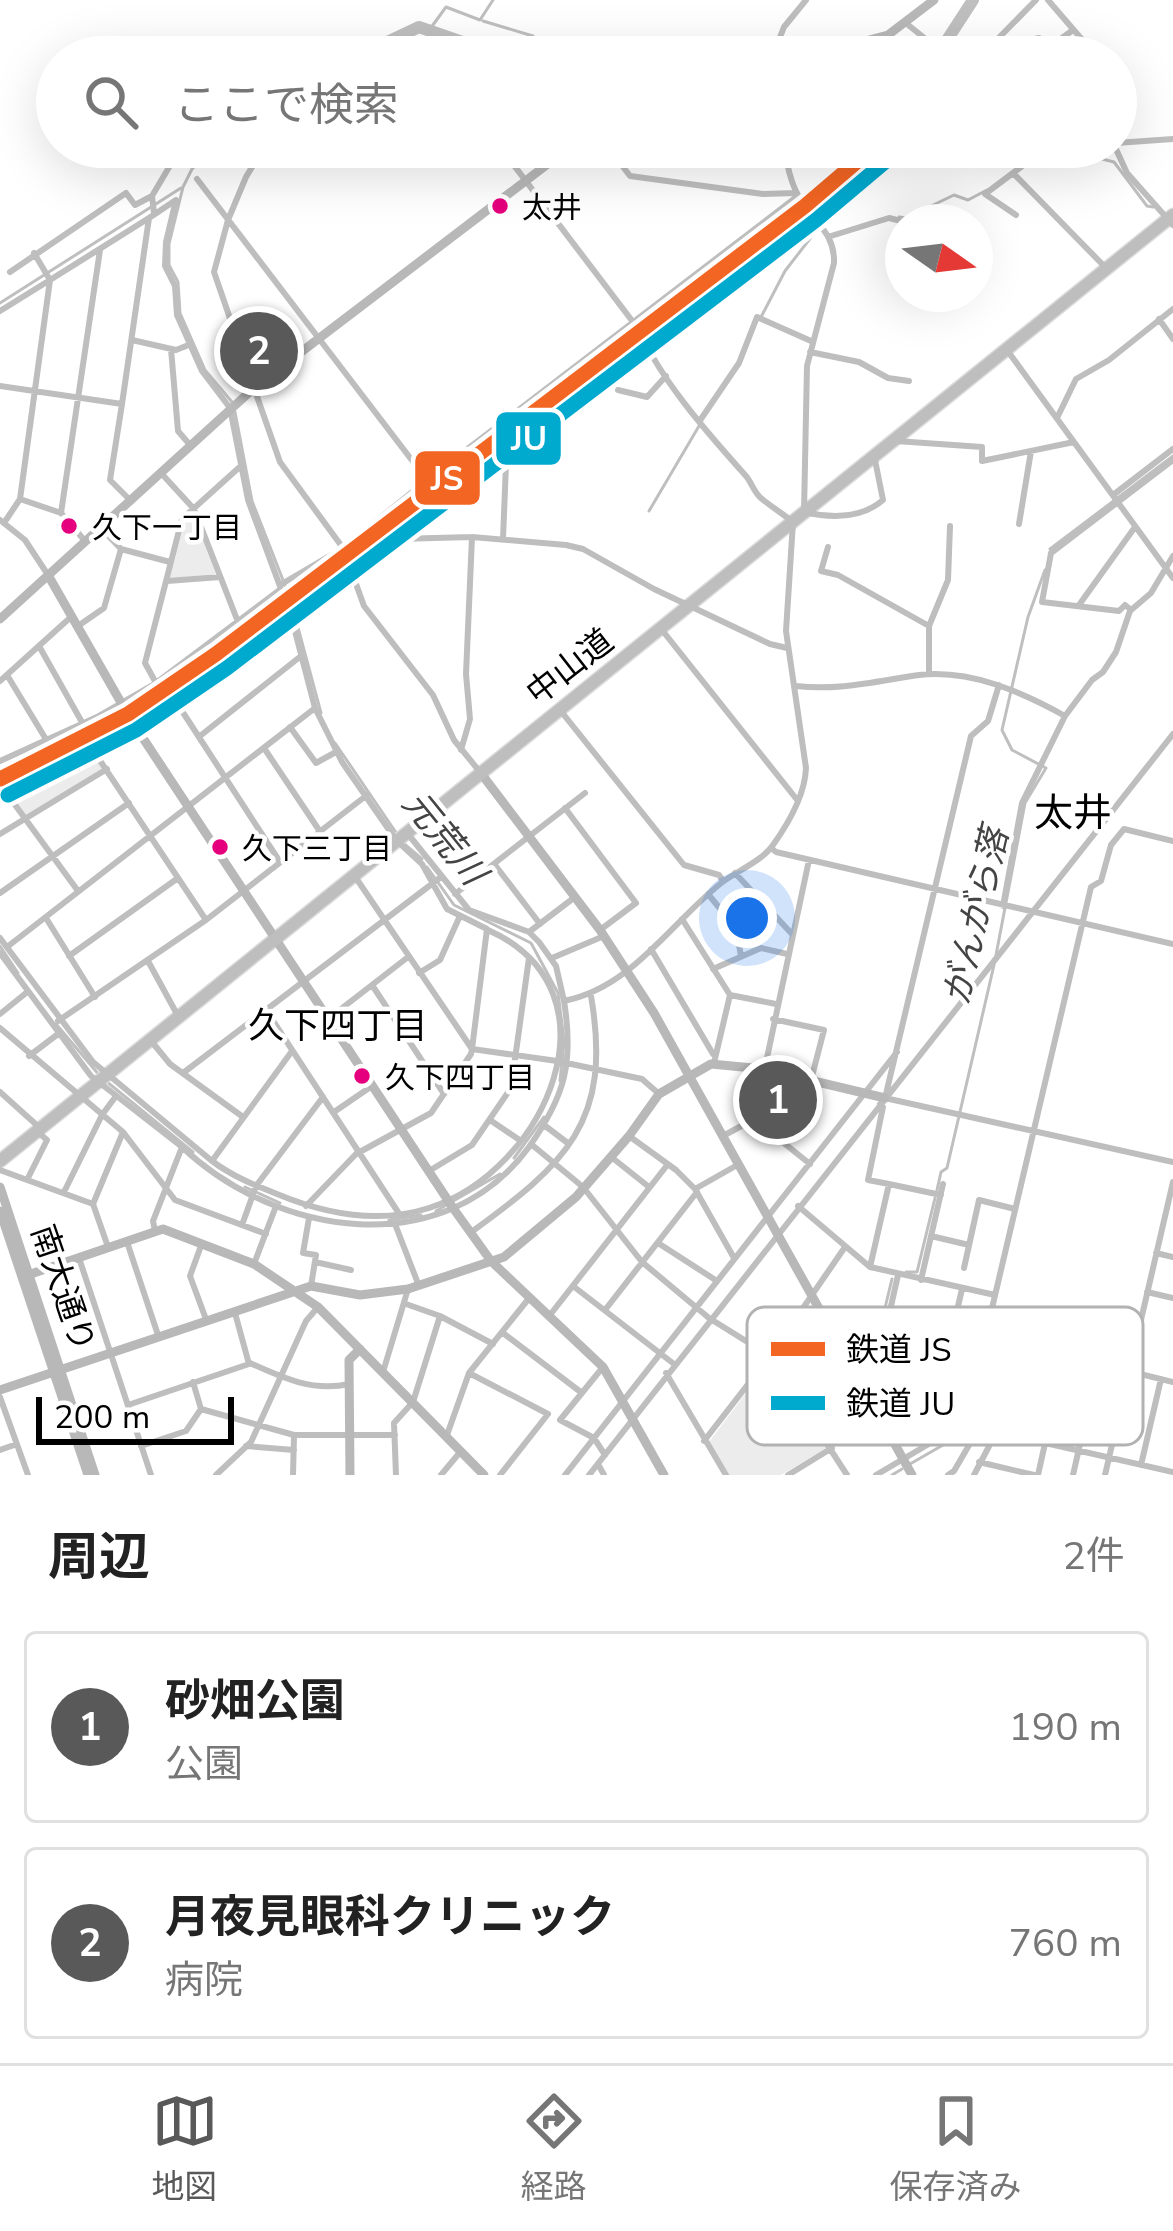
<!DOCTYPE html>
<html lang="ja">
<head>
<meta charset="utf-8">
<style>
	body { margin:0; font-family:"Nunito Sans","Noto Sans JP",sans-serif; background:#f2f2f2; color:#222 }
	.compass { position:absolute; left:885px; top:204px; width:108px; height:108px; border-radius:50%; background:#fff; box-shadow:0 12px 48px #0002; rotate:104deg }
	.scale { position:absolute; left:36px; bottom:30px; width:198px; box-sizing:border-box; padding-left:12px; border:6px solid #000; border-top:0; font-size:33px; line-height:42px; white-space:nowrap; color:#000; -webkit-text-stroke:9px #fff; paint-order:stroke }
	.you { position:absolute; left:747px; top:918px; width:42px; height:42px; margin:-30px; border:9px solid #fff; border-radius:50%; background:#1a73e8; box-shadow:0 0 0 18px #1a73e833 }
	.badge { display:grid; place-items:center; width:78px; height:78px; border-radius:50%; background:#595959; color:#fff; font-size:39px; font-weight:700 }
	.pin { position:absolute; translate:-50% -50%; border:6px solid #fff; box-shadow:0 3px 12px #0006 }
	.list { margin:0; padding:0; list-style:none }
	h2 { display:flex; justify-content:space-between; align-items:center; height:156px; margin:0; padding:0 48px; font-size:51px }
	h2 small { font-size:39px; font-weight:400; color:#767676 }
	.list li { display:grid; grid-template-columns:78px 1fr auto; gap:36px; align-items:center; box-sizing:border-box; height:192px; margin:0 24px 24px; padding:0 24px; border:3px solid #e0e0e0; border-radius:12px }
	.list b { display:block; font-size:45px; white-space:nowrap }
	.list p { margin:0; font-size:39px; white-space:nowrap; color:#767676 }
	.list em { font-size:39px; font-style:normal; color:#767676 }
	.icon { flex:none; width:66px; height:66px; fill:none; stroke:currentColor; stroke-width:2; stroke-linecap:round; stroke-linejoin:round }
	.map { position:relative; flex:none; width:1173px; height:1475px; overflow:hidden }
	.search { position:absolute; background:#fff; box-shadow:0 12px 48px #0002; left:36px; right:36px; top:36px; height:132px; display:flex; align-items:center; gap:30px; box-sizing:border-box; padding:0 42px; border-radius:66px; color:#767676; font-size:45px }
	.sheet { height:588px; background:#fff }
	nav { display:flex; justify-content:space-around; align-items:center; box-sizing:border-box; height:168px; border-top:3px solid #e0e0e0; background:#fff; font-size:33px; color:#767676 }
	nav a { display:grid; justify-items:center; gap:6px }
	nav .on { color:#595959 }
	.map>svg:first-child { display:block }
</style>
</head>
<body>
<div class="map">
<svg width="1173" height="1475" viewBox="0 0 1173 1475">
	<rect width="100%" height="100%" fill="#fff"/>
	<path fill="#ececec" d="M193 513 216 574 170 578 185 521Z
		M86 748 103 769 25 815 8 788Z
		M769 1074 806 1083 773 1128 758 1117Z
		M770 1361 828 1447 781 1475H727L709 1442Z"/>
	<g fill="none" stroke-linecap="round" stroke-linejoin="round">
		<path stroke="#bfbfbf" stroke-width="3" d="M483 21 533 36
			M430 29 446 7 480 20 493 0
			M214 147 192 169 183 187 169 244V265L178 282 180 313 205 370 232 402
			M1024 163 1046 149 1063 160 1093 150 1102 159 1114 162 1147 206 1153 207
			M899 217 906 218 954 195 968 200 987 190
			M0 303 181 188
			M760 319 785 271 819 227
			M235 412 252 501 290 598 321 713
			M649 511 699 426
			M1050 549 1173 456
			M335 743 397 834
			M402 842 422 859
			M427 867 454 905 531 943 558 993 564 1041 560 1081
			M0 946 18 973
			M996 955 1025 803 1046 768 1012 750 1002 730 1028 617 1045 570
			M56 1024 100 1076
			M107 1082 193 1152
			M514 1158 544 1117
			M245 1187 280 1203
			M937 1190 941 1172 947 1168 994 965
			M436 1211 500 1174
			M389 1220 421 1215
			M906 1272H917L935 1198
			M892 1279 883 1316 950 1441 910 1464
			M892 1475 902 1469"/>
		<path stroke="#bfbfbf" stroke-width="12" d="M323 57 381 45 419 27 474 46 492 57
			M936 57 973 0"/>
		<g stroke="#dbdbdb" stroke-width="15">
			<path id="highway" d="M0 1161 1173 215"/>
		</g>
		<path stroke="#bebebe" stroke-width="6" d="M1048 0 1085 43 1092 57
			M907 24 948 57
			M987 51 1039 38 1047 49
			M772 57 784 27 806 0
			M980 57 1036 0
			M1052 57 1047 49 1073 30
			M1116 143 1173 139
			M264 147 246 177 228 220 214 272 254 388 280 462 343 548 364 606 433 695 454 740 480 772
			M500 147 633 322
			M608 147 630 176 763 194 796 193
			M784 147C787 163 790 181 798 195 812 222 835 231 834 263L807 366 804 512C830 518 861 519 883 500L875 460
			M1006 147 1021 167 1013 173 1104 266
			M1115 147 1127 173 1173 225
			M1013 173 985 194 1016 215
			M197 179 427 480
			M154 213 152 196 181 147
			M831 236 889 218 905 222
			M10 272 126 193 135 205 152 196
			M0 311 50 280 34 253
			M1159 319 1173 339
			M132 340 176 350 191 344
			M171 349 178 431 190 445
			M1007 350 1173 578
			M810 352 859 362 888 378 909 381
			M0 386 122 404 110 480 130 500
			M618 390 647 397 666 376
			M1057 418 1076 379 1109 360 1173 309
			M701 419 739 363 757 317 811 341
			M896 441 982 447V461L1074 442
			M161 473 194 509 238 622
			M1113 495 1173 449
			M20 499 61 513 85 541
			M61 513 100 250
			M0 520 25 540 48 575
			M4 523 20 499 50 280 149 218 122 404
			M1019 524 1031 451
			M503 539 507 439 642 338
			M828 547 821 571 838 575 929 626
			M121 549 170 562
			M348 561 369 545 397 539 472 537 566 545 583 549 654 589 770 644 787 648
			M167 581 220 577
			M280 585 343 548 427 480 798 196
			M1079 605 1135 527
			M1130 609 1125 605 1119 611 1042 602 1051 553 1173 460
			M78 626 104 608 121 549 100 527
			M662 630 798 801
			M39 646 83 724
			M929 674V626L948 580 950 526
			M7 675 47 741
			M0 681 72 616
			M156 683 145 663 182 519 243 464
			M796 686C839 691 877 681 919 675 970 669 1022 692 1065 716
			M171 694 280 862
			M560 710 684 865 719 875 723 881
			M290 727 316 763 336 752
			M200 736 301 656
			M89 744 206 920
			M264 748 321 833
			M461 750 470 719 466 674 472 537
			M0 761 97 717 156 683 281 589 248 500 230 408 202 371 177 315 175 286 165 266 166 242 176 200 149 218
			M2 787 78 891
			M0 788 131 720 289 608 315 708 342 762 396 840 422 864 447 909 487 929 472 1049 557 1061 642 1079 658 1093
			M565 808 636 903 600 930
			M0 834 107 769
			M408 834 469 910 529 932 539 942 556 966 564 1001
			M771 848 776 852 1173 944
			M495 865 540 924
			M735 873 792 934
			M0 893 129 803
			M455 894 585 793
			M708 894 736 928 741 956
			M1003 906 1022 803 1065 716 1092 680 1103 672 1116 652 1130 611 1151 593 1173 556
			M46 918 95 997
			M682 919 730 995 714 1063
			M529 932 575 897
			M0 938 93 1062 212 1161C232 1176 254 1185 277 1194 325 1214 379 1224 429 1208 546 1171 625 991 488 930
			M7 947 315 708
			M651 949 713 1054
			M0 953 91 1076 182 1147 153 1221 155 1231
			M69 956 178 878
			M552 958 604 936
			M148 961 178 1016
			M713 969 761 948 787 954
			M419 973 440 960 459 918
			M372 985 444 1094
			M730 995 776 1004
			M266 1010 398 1212
			M0 1014 26 993
			M328 1019 408 957
			M58 1021 206 920 367 795
			M0 1028 123 1132 175 1200 266 1234
			M152 1042 170 1064 243 1117
			M29 1056 58 1034
			M183 1073 441 877
			M0 1092 40 1128
			M886 1094 971 736 988 721 999 685
			M885 1098 1173 1162
			M334 1112 372 1086
			M754 1119 810 1164
			M490 1120 521 1141
			M544 1125 569 1144
			M772 1134 810 1084 824 1030 773 1019
			M629 1136 676 1170 695 1189 734 1258
			M723 1136 754 1119 809 860
			M531 1144 583 1187 642 1262 709 1318 770 1356 847 1475
			M182 1147C277 1237 444 1263 529 1147 565 1096 574 1063 564 1001 631 988 669 925 720 884 736 871 761 862 773 845 788 824 805 794 806 768L786 631 793 522C783 514 772 507 762 499 754 493 752 483 746 476 711 437 651 370 636 320
			M610 1156 649 1187
			M212 1161 292 1051
			M0 1170 93 1204
			M429 1171 472 1145 511 1088 529 958
			M28 1178 47 1140 39 1133
			M889 1184 941 1195
			M695 1189 739 1164
			M64 1192 102 1115 116 1096
			M306 1206 356 1154 431 1113 471 1054 472 1049 356 878
			M798 1206 870 1267 995 1295
			M309 1218 303 1253 316 1255 311 1286
			M395 1224 419 1286
			M242 1225 256 1186 323 1097
			M470 1233C565 1164 613 1123 591 996
			M931 1236 969 1245
			M127 1242 158 1335
			M202 1243 190 1276 207 1322
			M658 1243 717 1281
			M108 1247 93 1204 123 1132
			M1156 1253 1173 1257
			M79 1258 151 1475
			M315 1262 351 1270
			M254 1264 276 1206
			M870 1267 889 1184 868 1180 883 1107 880 1104
			M964 1268 979 1200 1015 1209
			M898 1275 889 1315 952 1430
			M921 1280 943 1184
			M573 1286 674 1364
			M1147 1292 1173 1298
			M406 1304 440 1316 493 1344
			M605 1310 697 1192
			M550 1315 668 1164
			M953 1328 962 1289
			M503 1333 582 1393
			M250 1363C283 1378 313 1392 349 1384
			M603 1367 560 1420 594 1438 605 1455
			M383 1372 408 1289
			M469 1373 548 1414 500 1475
			M666 1373 726 1475
			M193 1382 201 1409 294 1435H395
			M0 1397 28 1475
			M128 1405 249 1364 235 1313
			M806 1409 953 1328 1173 1382
			M979 1428 1173 1472
			M986 1429 992 1414 1049 1427
			M447 1435 469 1373 530 1297
			M704 1441 770 1356 845 1247
			M141 1446 186 1431 201 1409
			M246 1446 294 1450
			M0 1450 17 1444
			M979 1462 1034 1475
			M598 1464 604 1475
			M1141 1465 1161 1379
			M216 1475 251 1442 306 1321 318 1307
			M293 1475 294 1435
			M396 1475 394 1423 413 1402 440 1316
			M441 1475 461 1451
			M565 1475 897 1052
			M589 1475 1173 734
			M788 1475 832 1448
			M876 1475 978 1415
			M948 1475 954 1471 979 1428 973 1389 1091 887 1101 881 1111 845 1124 829 1173 841
			M974 1475 996 1433
			M1038 1475 1064 1358
			M1073 1475 1098 1365
			M1105 1475 1173 1182"/>
		<path stroke="#b8b8b8" stroke-width="9" d="M805 57 888 35 934 0
			M48 575 131 720 453 1208 491 1261 603 1367 664 1475
			M0 619 254 388 570 147
			M480 772 600 930 654 1013 912 1475
			M0 1187 95 1475
			M0 1211 88 1475
			M22 1277 163 1229 254 1264 318 1307 484 1475
			M0 1390 311 1286 360 1295 408 1289 504 1257 576 1197 629 1136 659 1094 711 1064 763 1069 885 1098
			M350 1475 349 1360 360 1349"/>
		<use href="#highway" stroke="#bebebe" stroke-width="12"/>
		<g stroke="#fff" stroke-width="24">
			<path id="rail-1" d="M0 779 128 714 216 654 805 206 874 147"/>
		</g>
		<g stroke="#fff" stroke-width="24">
			<path id="rail-2" d="M8 795 136 730 227 668 816 220 886 161"/>
		</g>
		<use href="#rail-1" stroke="#f26522" stroke-width="15"/>
		<use href="#rail-2" stroke="#00a9ce" stroke-width="15"/>
	</g>
	<g fill="#e5007d" stroke="#fff" stroke-width="4.5">
		<circle cx="500" cy="206" r="10"/>
		<circle cx="69" cy="526" r="10"/>
		<circle cx="220" cy="847" r="10"/>
		<circle cx="362" cy="1076" r="10"/>
	</g>
	<g text-anchor="middle" stroke-width="9" stroke-linejoin="round" paint-order="stroke">
		<g font-size="30" fill="#000" stroke="#fff" text-anchor="start">
			<text x="522" y="218">太井</text>
			<text x="92" y="538">久下一丁目</text>
			<text x="242" y="859">久下三丁目</text>
			<text x="385" y="1088">久下四丁目</text>
		</g>
		<g font-size="33" fill="#000" stroke="#fff">
			<text transform="translate(569 666) rotate(-38)" y="12">中山道</text>
			<text transform="translate(64 1288) rotate(71)" y="12">南大通り</text>
		</g>
		<g font-size="36" font-style="italic" fill="#444" stroke="#fff">
			<text transform="translate(445 837) rotate(51)" y="13">元荒川</text>
			<text transform="translate(975 916) rotate(-77)" y="13">がんがら落</text>
		</g>
		<g font-size="36" fill="#000" stroke="#fff">
			<text x="338" y="1038">久下四丁目</text>
		</g>
		<g font-size="39" fill="#000" stroke="#fff">
			<text x="1073" y="826">太井</text>
		</g>
	</g>
	<rect x="747" y="1307" width="396" height="138" rx="18" fill="#fff" stroke="#b2b2b2" stroke-width="3"/>
	<rect x="771" y="1342" width="54" height="14" fill="#f26522"/>
	<rect x="771" y="1396" width="54" height="14" fill="#00a9ce"/>
	<g font-size="33" fill="#000">
		<text x="846" y="1361">鉄道 JS</text>
		<text x="846" y="1415">鉄道 JU</text>
	</g>
	<g stroke="#fff" stroke-width="4.5">
		<rect x="494" y="410" width="69" height="57" rx="12" fill="#00a9ce"/>
		<rect x="413" y="449" width="69" height="58" rx="12" fill="#f26522"/>
	</g>
	<g font-size="33" text-anchor="middle" font-weight="bold" fill="#fff">
		<text x="529" y="450">JU</text>
		<text x="447" y="490">JS</text>
	</g>
</svg>
<svg class="compass" viewBox="-18 -18 36 36"><path d="M0-13l5 13h-10z" fill="#e53935"/><path d="M0 13l5-13h-10z" fill="#767676"/></svg>
<div class="scale">200 m</div>
<div class="you"></div>
<div class="pin badge" style="left:778px;top:1100px">1</div>
<div class="pin badge" style="left:259px;top:351px">2</div>
<div class="search"><svg class="icon" aria-label="search" viewBox="0 0 24 24"><circle cx="10" cy="10" r="6"/><path d="M15 15l6 6"/></svg>ここで検索</div>
</div>
<section class="sheet">
<h2>周辺<small>2件</small></h2>
<ul class="list">
<li><span class="badge">1</span><div><b>砂畑公園</b><p>公園</p></div><em>190 m</em></li>
<li><span class="badge">2</span><div><b>月夜見眼科クリニック</b><p>病院</p></div><em>760 m</em></li>
</ul>
</section>
<nav>
<a class="on"><svg class="icon" aria-label="map" viewBox="0 0 24 24"><path d="M3 6l6-2 6 2 6-2v14l-6 2-6-2-6 2zM9 4v14M15 6v14"/></svg>地図</a>
<a><svg class="icon" aria-label="directions" viewBox="0 0 24 24"><path d="M12 3l9 9-9 9-9-9zM9 14v-3h6M13 9l2 2-2 2"/></svg>経路</a>
<a><svg class="icon" aria-label="saved" viewBox="0 0 24 24"><path d="M7 4h10v16l-5-4-5 4z"/></svg>保存済み</a>
</nav>
</body>
</html>
